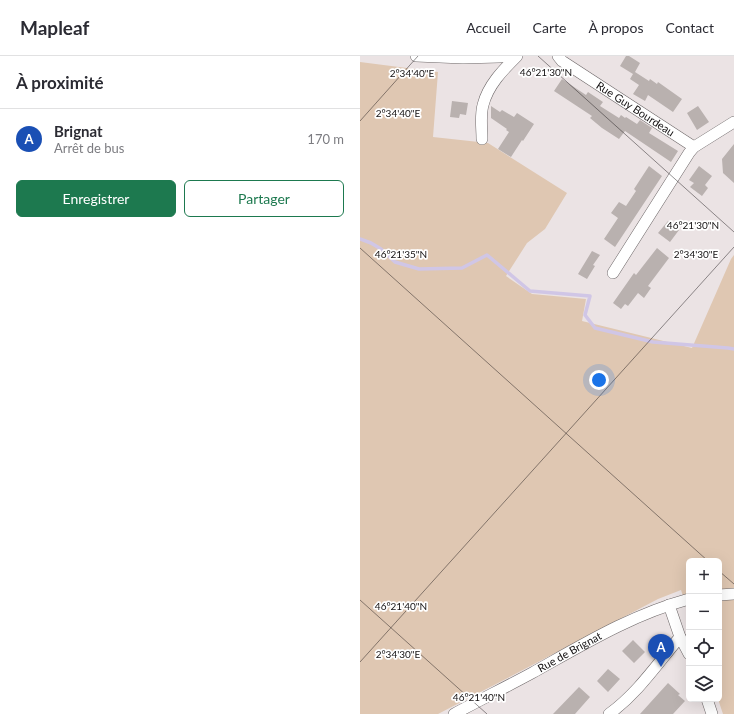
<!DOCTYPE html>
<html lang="fr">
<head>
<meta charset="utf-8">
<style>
	body { margin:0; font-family:Lato,sans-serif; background:#f7f7f7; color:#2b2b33 }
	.controls { position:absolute; right:12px; bottom:12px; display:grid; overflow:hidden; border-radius:6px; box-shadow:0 4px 16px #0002 }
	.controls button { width:36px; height:36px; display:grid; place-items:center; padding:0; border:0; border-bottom:1px solid #e1e1e2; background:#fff; color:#2b2b33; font:20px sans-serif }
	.you { position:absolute; left:239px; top:324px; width:14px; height:14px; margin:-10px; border:3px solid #fff; border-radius:50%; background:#1a73e8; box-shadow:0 0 0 6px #1a73e833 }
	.badge { display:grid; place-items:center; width:26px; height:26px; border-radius:50%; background:#1d794f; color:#fff; font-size:13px; font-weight:700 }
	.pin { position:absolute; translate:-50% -33px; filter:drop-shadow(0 1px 2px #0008) }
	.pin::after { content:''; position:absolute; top:21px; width:14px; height:12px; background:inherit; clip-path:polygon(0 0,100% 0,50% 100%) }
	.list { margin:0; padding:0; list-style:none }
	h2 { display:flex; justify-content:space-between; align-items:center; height:52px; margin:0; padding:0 16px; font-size:17px }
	h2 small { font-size:13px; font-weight:400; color:#7c7c81 }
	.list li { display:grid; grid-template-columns:26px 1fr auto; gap:12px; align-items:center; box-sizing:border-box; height:60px; padding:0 16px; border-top:1px solid #e1e1e2 }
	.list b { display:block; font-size:15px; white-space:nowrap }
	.list p { margin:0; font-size:13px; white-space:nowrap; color:#7c7c81 }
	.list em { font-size:13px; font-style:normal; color:#7c7c81 }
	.actions { display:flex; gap:8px; padding:12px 16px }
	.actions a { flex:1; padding:9px 0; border:1px solid #1d794f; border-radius:6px; text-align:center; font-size:14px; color:#1d794f }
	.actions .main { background:#1d794f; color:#fff }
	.icon { flex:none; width:22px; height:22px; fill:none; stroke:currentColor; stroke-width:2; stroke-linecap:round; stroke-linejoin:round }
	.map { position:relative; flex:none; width:374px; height:658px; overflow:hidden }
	header { display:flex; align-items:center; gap:24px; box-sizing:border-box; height:56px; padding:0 20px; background:#fff; border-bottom:1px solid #e1e1e2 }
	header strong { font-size:19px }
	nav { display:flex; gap:22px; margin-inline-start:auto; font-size:14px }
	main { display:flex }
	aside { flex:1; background:#fff }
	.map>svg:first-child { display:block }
</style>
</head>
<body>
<header>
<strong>Mapleaf</strong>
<nav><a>Accueil</a><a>Carte</a><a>À propos</a><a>Contact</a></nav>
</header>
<main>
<aside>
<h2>À proximité<small></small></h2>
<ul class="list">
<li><span class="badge" style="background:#1a4fb4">A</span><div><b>Brignat</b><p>Arrêt de bus</p></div><em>170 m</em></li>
</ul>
<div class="actions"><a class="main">Enregistrer</a><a>Partager</a></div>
</aside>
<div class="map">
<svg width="374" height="658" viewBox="0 0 374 658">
	<rect width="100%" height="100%" fill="#ebe3e4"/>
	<path fill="#dfc7b2" d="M0 6 78 16 73 81 128 87 207 137 185 173 167 187 146 220 172 238 226 243 222 265 332 292 371 203 374 199V658H363L358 643H359V505H329V558L321 534 298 543 136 628 78 658H0Z"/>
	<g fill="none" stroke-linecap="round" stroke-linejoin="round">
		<path stroke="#d0c6e6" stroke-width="3.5" d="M0 183 11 187 21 193 35 206 59 213 102 212 127 199 170 235 230 240 225 259 235 272 293 286 368 292 374 293"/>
	</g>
	<path fill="#b9b1af" d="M266 0H269L280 7 275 16 289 25 290 23 297 28 298 26 322 43 313 56 288 39 285 45 273 38 279 29 270 23 273 18 260 10Z
		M202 23 226 39 228 36 243 46 240 50 259 62 261 59 265 62 266 61 277 68 280 64 292 72 289 77 318 95 311 106 265 75 259 83 242 72 230 62 232 60 194 35Z
		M92 45 108 47 106 59 100 58 99 62 90 61Z
		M131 50 140 56 142 54 154 61 157 57 174 68 163 85 162 84 151 101 138 93 149 76 146 74 147 73 131 62Z
		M338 50 349 66 337 74 327 57Z
		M374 88V127L363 117 362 103Z
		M289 110 302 120 255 191 244 183 258 162 251 157 259 146 266 150 276 135 274 133Z
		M339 110 352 120 345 129 348 132 342 140 330 131 334 127 329 124Z
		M308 165 319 174 310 186 298 177Z
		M297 192 309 202 288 230 291 232 284 242 278 237 268 250 265 248 261 253 253 247 274 217 276 219Z
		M232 195 240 199 233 209 235 210 227 223 218 218Z
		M273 584 285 596 274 607 262 595Z
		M248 613 260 623 248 636 237 625Z
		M308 627 320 638 318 639 325 645 313 658H280Z
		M219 631 230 641 215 658H193Z"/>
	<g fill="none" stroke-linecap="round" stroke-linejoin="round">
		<g stroke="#6d6768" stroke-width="12">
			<g id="minor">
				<path d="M56 0 103 2 139 1 147 0"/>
				<path id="s1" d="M198 0 202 5 334 91"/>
				<path d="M122 83C122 72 120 60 123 49 128 29 143 14 157 0"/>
				<path d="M253 217 329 97 334 91 374 66"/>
				<path d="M359 539 374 538"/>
				<path d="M320 581 329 598"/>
				<path d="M347 643 352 658"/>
				<path id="s2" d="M94 658C120 644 146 631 172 617 224 588 271 559 329 543"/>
				<path d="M249 658C278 637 297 608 320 581L309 549"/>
			</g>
		</g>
		<use href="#minor" stroke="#fff" stroke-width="11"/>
	</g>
	<path fill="none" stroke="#131011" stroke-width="1" stroke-opacity="0.45" d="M178 0 374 176M0 65 58 0M0 192 348 505M359 515 374 528M0 544 127 658M0 606 374 191"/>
	<g text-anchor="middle" stroke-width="3.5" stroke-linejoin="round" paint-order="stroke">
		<g font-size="11" fill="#131011" stroke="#fff">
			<text dy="4" stroke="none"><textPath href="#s1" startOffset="94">Rue Guy Bourdeau</textPath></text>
			<text dy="4" stroke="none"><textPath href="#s2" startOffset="131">Rue de Brignat</textPath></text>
		</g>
	</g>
	<g font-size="10" text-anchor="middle" fill="#131011" stroke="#fff" stroke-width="3.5" stroke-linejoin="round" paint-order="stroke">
		<text x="186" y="20">46°21'30"N</text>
		<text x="52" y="21">2°34'40"E</text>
		<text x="38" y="61">2°34'40"E</text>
		<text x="333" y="173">46°21'30"N</text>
		<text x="41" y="202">46°21'35"N</text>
		<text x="336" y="202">2°34'30"E</text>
		<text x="41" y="554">46°21'40"N</text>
		<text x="38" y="602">2°34'30"E</text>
		<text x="119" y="645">46°21'40"N</text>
	</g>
</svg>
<div class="controls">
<button>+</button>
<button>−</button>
<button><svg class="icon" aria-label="locate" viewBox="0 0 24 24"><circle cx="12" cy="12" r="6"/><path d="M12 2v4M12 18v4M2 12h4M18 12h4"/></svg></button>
<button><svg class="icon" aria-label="layers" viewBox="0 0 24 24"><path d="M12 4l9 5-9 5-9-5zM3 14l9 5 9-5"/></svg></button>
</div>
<div class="you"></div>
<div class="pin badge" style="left:301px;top:611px;background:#1a4fb4">A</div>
</div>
</main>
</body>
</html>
